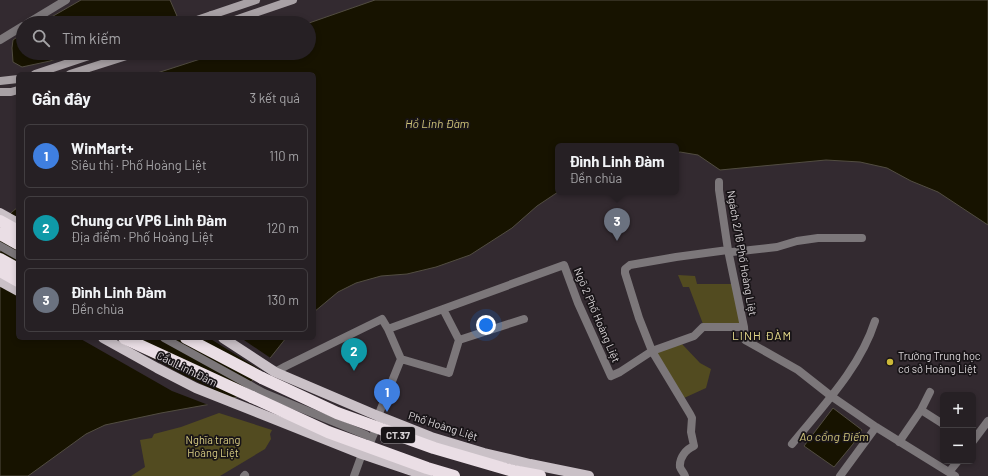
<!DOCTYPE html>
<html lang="vi">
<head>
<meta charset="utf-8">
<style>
	body { margin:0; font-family:Barlow,sans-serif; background:#2e282c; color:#f1f3f6 }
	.controls { position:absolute; right:12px; bottom:12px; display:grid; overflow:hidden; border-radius:6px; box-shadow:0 2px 6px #0003 }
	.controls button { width:36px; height:36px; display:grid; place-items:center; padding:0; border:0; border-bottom:1px solid #423e41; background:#262024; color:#f1f3f6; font:20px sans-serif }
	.you { position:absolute; left:486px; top:325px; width:14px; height:14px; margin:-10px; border:3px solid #fff; border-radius:50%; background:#1a73e8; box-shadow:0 0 0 6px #1a73e833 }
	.badge { display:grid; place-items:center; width:26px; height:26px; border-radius:50%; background:#8bbbb9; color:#fff; font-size:13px; font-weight:700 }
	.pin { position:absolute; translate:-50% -33px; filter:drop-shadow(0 1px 2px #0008) }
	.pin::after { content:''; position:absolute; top:21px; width:14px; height:12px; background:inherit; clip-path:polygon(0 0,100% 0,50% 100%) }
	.popup { position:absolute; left:555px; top:143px; width:124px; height:52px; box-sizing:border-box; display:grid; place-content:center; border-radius:6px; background:#262024; filter:drop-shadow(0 1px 3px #0005); font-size:13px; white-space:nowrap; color:#a4a3a6 }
	.popup b { font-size:15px; color:#f1f3f6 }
	.popup::after { content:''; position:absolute; left:50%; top:100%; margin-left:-8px; border:8px solid transparent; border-top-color:#262024 }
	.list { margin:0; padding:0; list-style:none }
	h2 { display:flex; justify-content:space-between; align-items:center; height:52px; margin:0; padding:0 16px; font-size:17px }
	h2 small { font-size:13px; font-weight:400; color:#a4a3a6 }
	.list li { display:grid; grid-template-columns:26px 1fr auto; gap:12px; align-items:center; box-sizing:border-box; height:64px; margin:0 8px 8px; padding:0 8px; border:1px solid #423e41; border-radius:6px }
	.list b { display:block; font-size:15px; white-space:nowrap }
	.list p { margin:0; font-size:13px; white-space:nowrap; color:#a4a3a6 }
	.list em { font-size:13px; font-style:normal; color:#a4a3a6 }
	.icon { flex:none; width:22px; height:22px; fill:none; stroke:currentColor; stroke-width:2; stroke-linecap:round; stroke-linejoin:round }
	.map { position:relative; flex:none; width:988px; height:476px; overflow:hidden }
	.search { position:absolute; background:#262024; box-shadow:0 2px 6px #0003; left:16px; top:16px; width:300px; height:44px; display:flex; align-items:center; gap:10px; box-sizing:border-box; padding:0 14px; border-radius:22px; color:#a4a3a6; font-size:15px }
	.panel { position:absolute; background:#262024; box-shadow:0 2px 6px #0003; left:16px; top:72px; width:300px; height:268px; border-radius:6px }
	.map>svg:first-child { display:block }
</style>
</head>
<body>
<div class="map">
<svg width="988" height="476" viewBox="0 0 988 476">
	<rect width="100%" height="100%" fill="#332a30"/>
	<path fill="#524b20" d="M678 275 695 276 697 284H732L742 324H703L689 287H683Z
		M682 344 700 363 711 369 706 388 684 398 658 355V352Z
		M219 413 272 430 270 434 271 439 265 449 220 476H131L145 467 140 440 152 438 154 434 181 427Z"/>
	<path fill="#171300" stroke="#524d41" d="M81 0H170L177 16 158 23H41Z
		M375 0H988V225L938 192 911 181 887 168 860 162 826 160 720 170 698 155 680 152 676 153V146H558V192L537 206 512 228 470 255 436 267 407 274 381 276 356 283 338 292 314 312V74H154L219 53H309V23Z
		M23 33V53H73L50 61 22 67 13 62 12 48 13 40Z
		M18 207V338H286L240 396 211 404 161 413 105 425 86 434 28 476H0V222Z
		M833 408 862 430 853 444 834 467 804 446Z"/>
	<path fill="#332a30" d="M79 338H115L185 376 235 400 211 406 172 391Z
		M209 338H241L272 359 262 371Z"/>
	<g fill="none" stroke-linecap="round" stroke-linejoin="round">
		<path stroke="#7c777a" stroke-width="8" d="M719 182V190L728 250 744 327
			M0 246 18 256
			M443 309 459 340
			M164 338 264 393 366 435
			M401 359 449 373 459 340 524 319
			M275 372 286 366 382 319 388 329 564 265 578 303 611 376 620 372 652 351 694 336 703 327H744L745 340 798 370 831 396 876 427 955 476
			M921 410 943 424
			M378 416 401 359 388 329
			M973 441 988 421
			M899 442 921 410 930 392
			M792 444C823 406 860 368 875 321
			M367 450 378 424
			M949 472 958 461
			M244 476 245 475
			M354 476 362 454 361 448
			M685 476C684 473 681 470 680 467 679 458 686 449 694 446L691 432 692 418 690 414 652 351 639 318 625 273V269L630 265 676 257 728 250 732 252 777 247 797 241 818 238H862
			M840 476 876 427"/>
		<path stroke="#7c777a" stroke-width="8" d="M211 15 214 23
			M28 23 66 0
			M0 40 23 26"/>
		<path stroke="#a8a1a5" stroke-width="8" d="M188 23 256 0
			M226 23 293 0
			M35 74 98 53
			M70 74 136 53
			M0 81 18 79
			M0 92H11L18 90"/>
		<path stroke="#cac1c7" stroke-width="10" d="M0 213 18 223
			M0 281 18 291
			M103 338 157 368 196 388 362 454 427 476
			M223 338 275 372 378 416 431 437 484 453 530 464 589 476"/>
		<path stroke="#eadee5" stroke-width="12" d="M0 221 18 231
			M0 234 18 244
			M0 259 18 269
			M0 271 18 281
			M124 338 252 397
			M186 338 262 378"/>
		<path stroke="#eadee5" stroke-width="12" d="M262 378 337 413 434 448 513 471 540 476
			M252 397 328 432 427 468 454 476"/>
	</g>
	<circle fill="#cdb938" stroke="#181417" stroke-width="1.5" cx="890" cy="362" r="4"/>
	<g text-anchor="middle" stroke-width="3.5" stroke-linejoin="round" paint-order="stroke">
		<rect fill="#181417" stroke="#a09b9e" stroke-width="1" x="381" y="427" width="34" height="16" rx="3"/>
		<g font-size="10" font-weight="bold" fill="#dad5d8">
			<text x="398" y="439">CT.37</text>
		</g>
		<g font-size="11" fill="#dad5d8" stroke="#181417">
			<text transform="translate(742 253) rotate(80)" y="4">Ngách 2/16 Phố Hoàng Liệt</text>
			<text transform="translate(597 315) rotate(67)" y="4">Ngõ 2 Phố Hoàng Liệt</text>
			<text transform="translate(187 369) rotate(26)" y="4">Cầu Linh Đàm</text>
			<text transform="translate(443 426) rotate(18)" y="4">Phố Hoàng Liệt</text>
		</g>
		<g font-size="11" fill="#dad5d8" stroke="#181417" text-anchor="start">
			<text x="898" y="360">Trường Trung học<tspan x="898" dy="13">cơ sở Hoàng Liệt</tspan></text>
		</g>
		<g font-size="11" fill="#d9cd83" stroke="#181417">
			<text x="213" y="444">Nghĩa trang<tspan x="213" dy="13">Hoàng Liệt</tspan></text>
		</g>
		<g font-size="12" font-style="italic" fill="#d0c47a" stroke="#181417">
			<text x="437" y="128">Hồ Linh Đàm</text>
			<text x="834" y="441">Ao cổng Điếm</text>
		</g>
		<g font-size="12" letter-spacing="1" fill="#e5d98a" stroke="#181417">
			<text x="762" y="340">LINH ĐÀM</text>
		</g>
	</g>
</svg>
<div class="controls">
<button>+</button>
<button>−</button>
</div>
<div class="you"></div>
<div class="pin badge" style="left:387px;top:412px;background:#3f7fe0">1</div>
<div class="pin badge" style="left:354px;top:371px;background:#0f9aa8">2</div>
<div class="pin badge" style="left:617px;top:241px;background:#6b7280">3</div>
<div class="popup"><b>Đình Linh Đàm</b>Đền chùa</div>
<div class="search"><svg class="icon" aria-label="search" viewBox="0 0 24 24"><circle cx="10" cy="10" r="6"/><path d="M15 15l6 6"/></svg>Tìm kiếm</div>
<section class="panel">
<h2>Gần đây<small>3 kết quả</small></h2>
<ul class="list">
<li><span class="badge" style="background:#3f7fe0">1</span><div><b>WinMart+</b><p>Siêu thị · Phố Hoàng Liệt</p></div><em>110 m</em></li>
<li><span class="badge" style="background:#0f9aa8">2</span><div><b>Chung cư VP6 Linh Đàm</b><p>Địa điểm · Phố Hoàng Liệt</p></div><em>120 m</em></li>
<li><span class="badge" style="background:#6b7280">3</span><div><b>Đình Linh Đàm</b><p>Đền chùa</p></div><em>130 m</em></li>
</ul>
</section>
</div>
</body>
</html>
